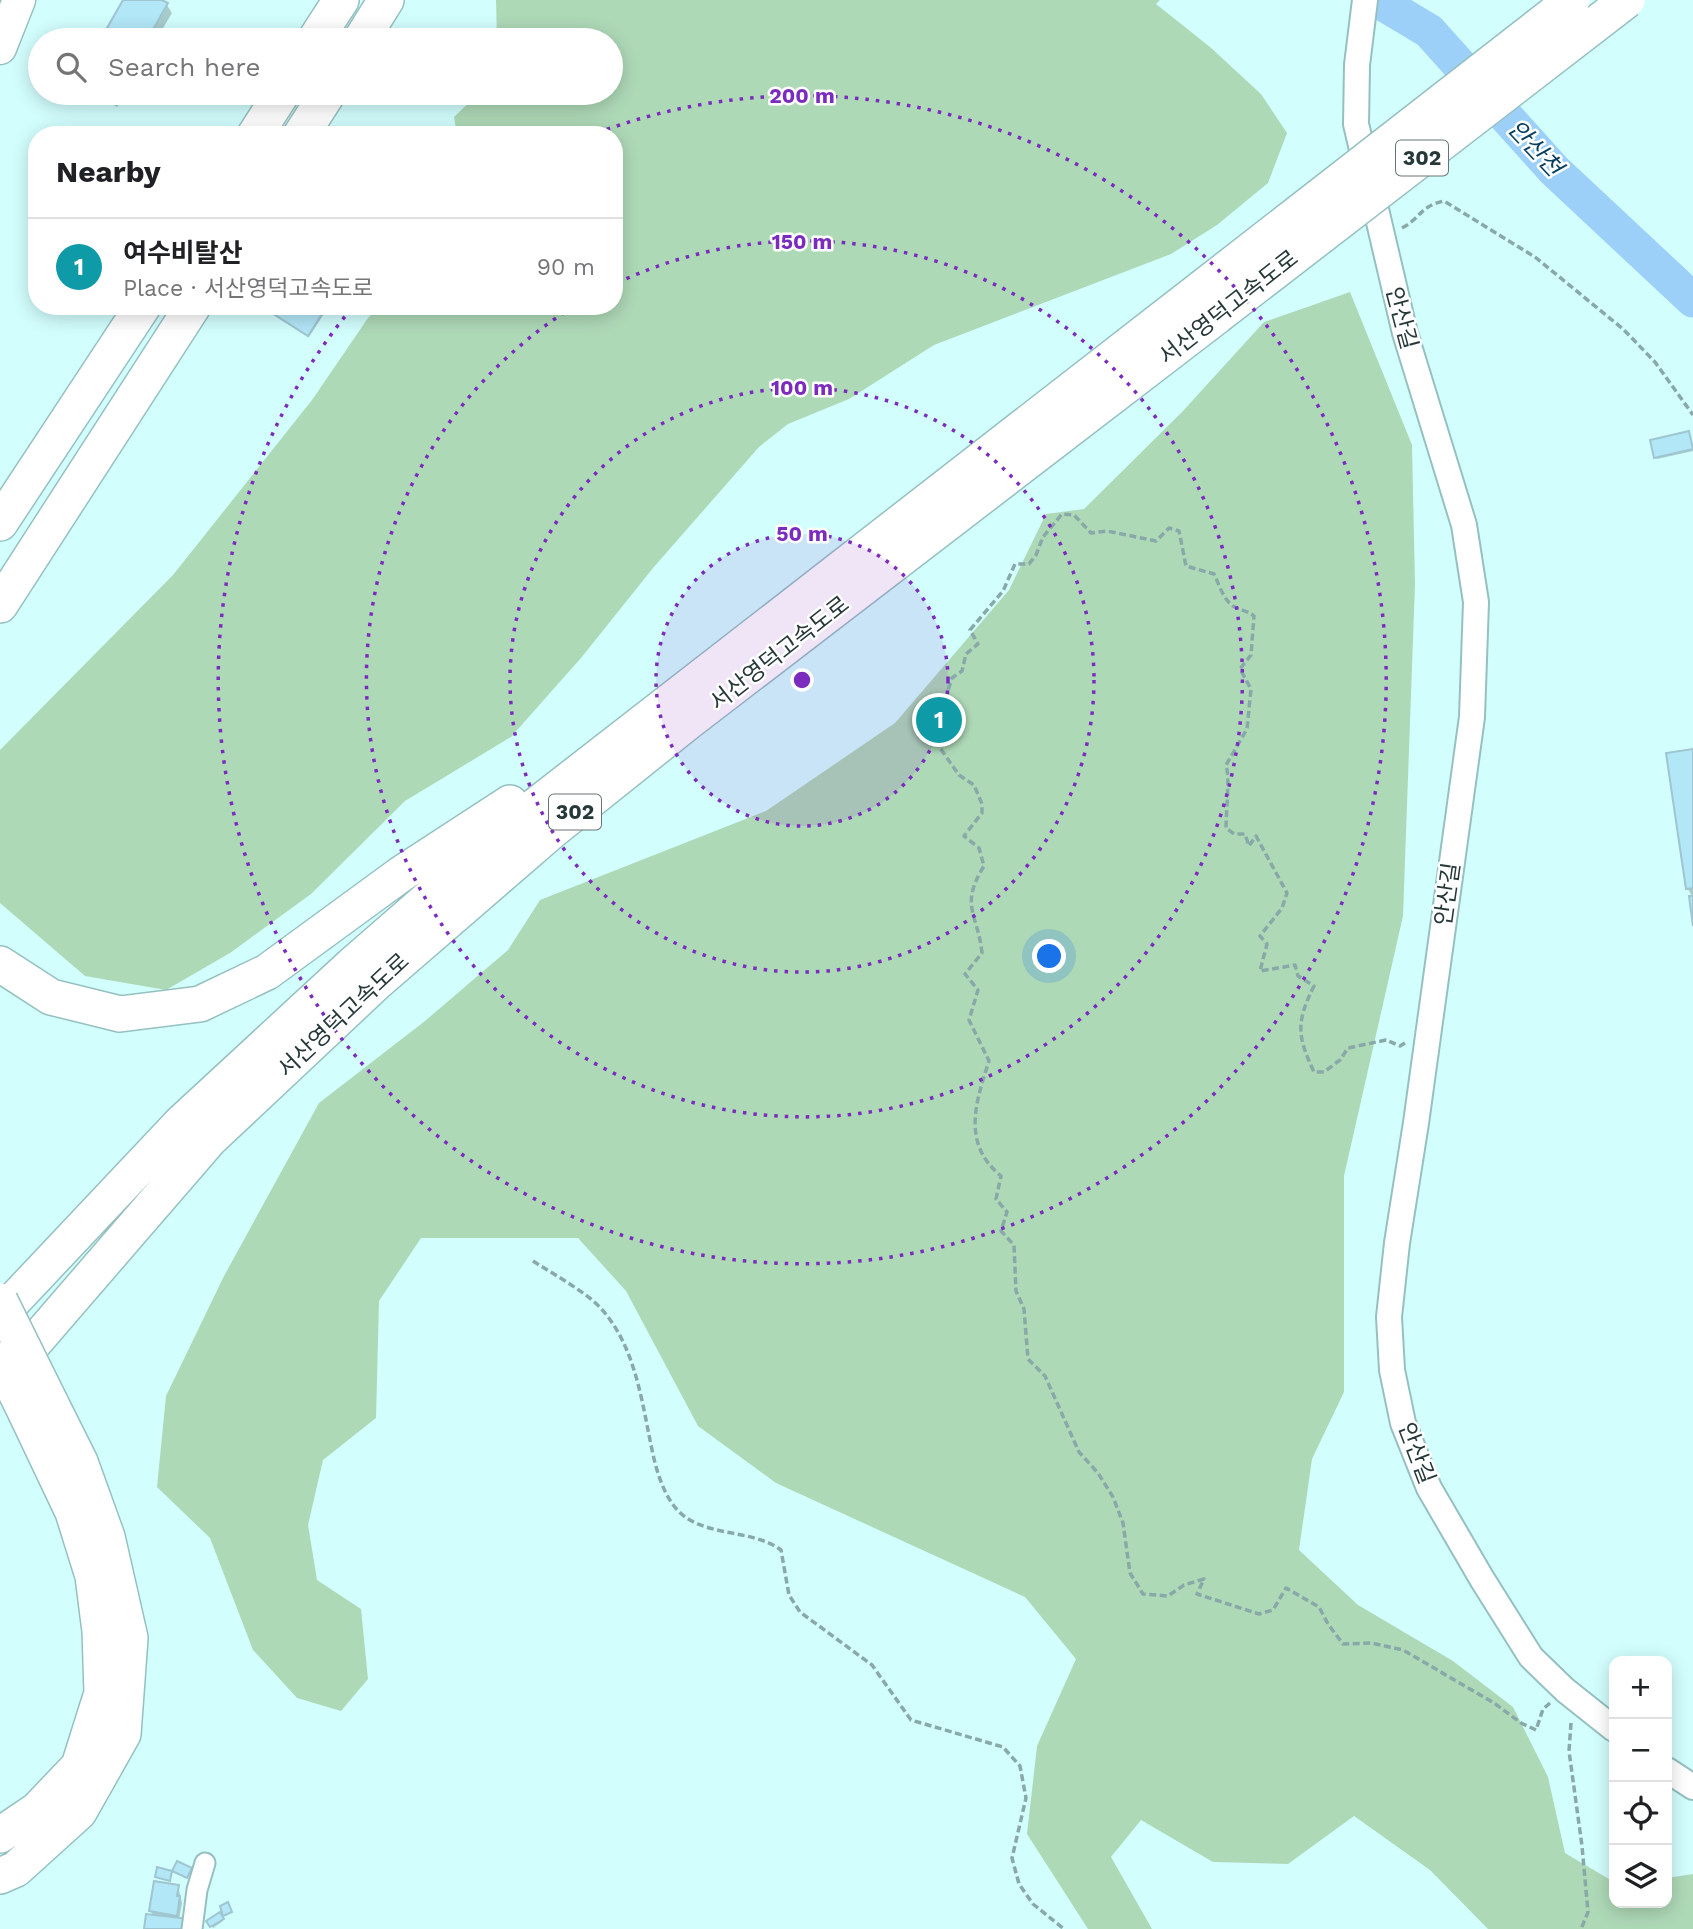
<!DOCTYPE html>
<html lang="en">
<head>
<meta charset="utf-8">
<style>
	body { margin:0; font-family:"Work Sans","Noto Sans KR",sans-serif; background:#f6f6f6; color:#202124 }
	.controls { position:absolute; right:21px; bottom:21px; display:grid; overflow:hidden; border-radius:14px; box-shadow:0 4px 18px #0003 }
	.controls button { width:63px; height:63px; display:grid; place-items:center; padding:0; border:0; border-bottom:2px solid #e0e0e0; background:#fff; color:#202124; font:35px sans-serif }
	.you { position:absolute; left:1050px; top:957px; width:24px; height:24px; margin:-18px; border:5px solid #fff; border-radius:50%; background:#1a73e8; box-shadow:0 0 0 10px #1a73e833 }
	.badge { display:grid; place-items:center; width:46px; height:46px; border-radius:50%; background:#0f766e; color:#fff; font-size:23px; font-weight:700 }
	.pin { position:absolute; translate:-50% -50%; border:4px solid #fff; box-shadow:0 2px 7px #0006 }
	.list { margin:0; padding:0; list-style:none }
	h2 { display:flex; justify-content:space-between; align-items:center; height:91px; margin:0; padding:0 28px; font-size:30px }
	h2 small { font-size:23px; font-weight:400; color:#757577 }
	.list li { display:grid; grid-template-columns:46px 1fr auto; gap:21px; align-items:center; box-sizing:border-box; height:98px; padding:0 28px; border-top:2px solid #e0e0e0 }
	.list b { display:block; font-size:26px; white-space:nowrap }
	.list p { margin:0; font-size:23px; white-space:nowrap; color:#757577 }
	.list em { font-size:23px; font-style:normal; color:#757577 }
	.icon { flex:none; width:38px; height:38px; fill:none; stroke:currentColor; stroke-width:2; stroke-linecap:round; stroke-linejoin:round }
	.map { position:relative; flex:none; width:1693px; height:1929px; overflow:hidden }
	.search { position:absolute; background:#fff; box-shadow:0 4px 18px #0003; left:28px; top:28px; width:595px; height:77px; display:flex; align-items:center; gap:18px; box-sizing:border-box; padding:0 24px; border-radius:38px; color:#757577; font-size:26px }
	.panel { position:absolute; background:#fff; box-shadow:0 4px 18px #0003; left:28px; top:126px; width:595px; height:189px; border-radius:28px }
	.map>svg:first-child { display:block }
</style>
</head>
<body>
<div class="map">
<svg width="1693" height="1929" viewBox="0 0 1693 1929">
	<rect width="100%" height="100%" fill="#d3fefe"/>
	<path fill="#aed9b7" d="M496 0H1160L1156 4 1210 47 1261 94 1287 133 1268 183 1217 225 1171 254 934 345 849 399 788 424 759 447 653 568 581 658 511 737 405 801 311 894 230 953 166 990 85 976 0 903V750L173 575 312 400 368 318 379 306H614V135H457L454 117 479 93H611V40H497Z
		M1350 292 1412 445 1415 584 1403 916 1344 1176V1392L1312 1459 1299 1550 1358 1605 1453 1661 1513 1707 1548 1777 1565 1853 1614 1882V1903H1667V1878L1693 1874V1929H1488L1430 1870 1354 1816 1288 1864 1213 1862 1141 1820 1111 1857 1152 1929H1088L1027 1834 1037 1746 1076 1659 1025 1597 776 1483 698 1426 626 1291 578 1238H421L379 1301 376 1418 323 1460 308 1525 317 1580 361 1609 368 1679 341 1711 297 1698 253 1650 210 1538 157 1487 166 1396 224 1276 319 1103 425 1021 508 950 540 900 766 811 895 723 1009 590 1046 514 1084 509 1182 412 1264 322Z"/>
	<path fill="#0003" d="M125 0H159L167 5 172 13 156 40H108L112 33 109 28Z
		M92 93H126L117 107Z
		M261 306H329L309 337Z
		M1690 435 1693 451 1657 459 1656 457Z
		M1693 751V912V898L1688 889 1668 754Z
		M178 1887 182 1903 179 1920 146 1929 154 1917 150 1910Z
		M219 1914 223 1921 213 1928 209 1921Z"/>
	<g fill="none" stroke-linecap="round" stroke-linejoin="round">
		<path stroke="#9cd0f8" stroke-width="35" d="M1377 0 1429 31 1554 170 1693 300"/>
	</g>
	<path fill="#b2e7f8" stroke="#9fc5d1" stroke-width="2" d="M123 0H162L168 3 147 40H106L112 31 107 28Z
		M100 93H116L112 100Z
		M261 306H327L308 336Z
		M1689 431 1693 449 1654 458 1650 440Z
		M1693 749V888L1686 889 1666 753Z
		M1689 896H1693V926Z
		M177 1861 192 1868 187 1878 172 1871Z
		M157 1867 172 1871 170 1881 155 1877Z
		M154 1881 179 1885 177 1896H180L177 1916 149 1911Z
		M228 1902 232 1912 223 1916 220 1906Z
		M220 1912 224 1919 210 1927 206 1921Z
		M146 1914 190 1919 188 1929H144Z"/>
	<g fill="none" stroke-linecap="round" stroke-linejoin="round">
		<g stroke="#96c0c0" stroke-width="23">
			<path id="minor" d="M192 1929 197 1890 205 1863"/>
		</g>
		<g stroke="#96c0c0" stroke-width="28">
			<path id="tertiary" d="M1365 0 1357 65 1356 124 1405 333 1464 525 1476 602 1472 717 1416 1123 1397 1243 1389 1317 1392 1370 1403 1423 1429 1488 1482 1579 1531 1657 1565 1690 1614 1729
				M1667 1770 1693 1787"/>
		</g>
		<g stroke="#96c0c0" stroke-width="35">
			<path id="trunk" d="M0 48 19 0"/>
		</g>
		<g stroke="#96c0c0" stroke-width="38">
			<path id="motorway" d="M315 40 341 0
				M361 40 386 0
				M255 135 282 93
				M301 135 328 93
				M0 523 143 306
				M0 605 193 306
				M0 964 51 997 120 1014 200 1004 267 972 401 874 510 803
				M0 1315 181 1123 352 965 530 810 1202 288
				M7 1374 209 1140 376 983 553 830 688 722 1217 316
				M0 1835 37 1810 79 1766 102 1693 100 1631 93 1576 73 1512 26 1413
				M0 1876 16 1869 79 1812 123 1734 130 1638 107 1537 80 1462 50 1402"/>
		</g>
		<path stroke="#89a9a9" stroke-width="3.5" stroke-dasharray="7 3.5" stroke-linecap="butt" d="M1402 228C1421 218 1420 206 1444 201L1535 257 1623 329 1655 362 1693 415
			M1405 1043 1400 1046 1386 1040 1348 1048 1340 1060 1324 1072H1314C1297 1036 1296 1022 1314 986L1298 976 1295 965 1260 971 1267 944 1260 936 1282 908 1287 893 1256 836 1249 846 1245 834H1234L1226 828C1226 811 1230 778 1226 765L1247 729 1251 689 1240 669 1251 655 1254 616C1247 610 1239 610 1233 606 1223 599 1219 584 1214 574L1186 566 1179 531 1169 528 1156 541 1107 531 1091 533 1074 515 1062 514 1043 537 1036 555 1029 564H1015L1003 591 970 630 978 644 966 654 962 671 952 678 947 694 937 704 928 723 930 729 945 736 940 748 959 775 974 785 982 804V813L964 836 979 848 984 866C959 906 978 914 982 953L965 974 978 990 969 1020 989 1061C975 1104 962 1144 1001 1176L996 1199 1007 1212 1001 1231 1014 1245 1016 1291 1024 1309 1028 1359 1045 1376 1079 1452 1098 1473 1113 1497 1123 1523 1130 1573 1143 1594 1168 1596 1184 1585 1204 1579 1197 1594 1259 1614 1273 1610 1286 1588 1319 1607 1328 1624 1343 1644 1371 1643 1403 1650 1494 1703 1521 1723 1536 1730 1543 1709 1550 1703
			M533 1261C552 1273 573 1285 591 1299 629 1331 639 1384 648 1430 653 1455 658 1485 674 1506 699 1539 750 1527 781 1550L789 1595 800 1612 872 1665 911 1720 1003 1747 1020 1766 1026 1798 1012 1858 1019 1884 1033 1904 1064 1929
			M1571 1723 1569 1751 1582 1846 1588 1912 1581 1929"/>
		<use href="#minor" stroke="#fff" stroke-width="19"/>
		<use href="#tertiary" stroke="#fff" stroke-width="24"/>
		<use href="#trunk" stroke="#fff" stroke-width="32"/>
		<use href="#motorway" stroke="#fff" stroke-width="35"/>
		<g stroke="#96c0c0" stroke-width="38" stroke-linecap="butt">
			<path id="motorway-bridge" d="M1202 288 1572 0
				M1217 316 1627 0
				M0 1301 50 1402
				M0 1360 26 1413"/>
		</g>
		<use href="#motorway-bridge" stroke="#fff" stroke-width="35"/>
	</g>
	<circle cx="802" cy="680" r="146" fill="#7b2cbf" fill-opacity=".12"/>
	<g fill="none" stroke="#7b2cbf" stroke-width="3.5" stroke-dasharray="3.5 7">
		<circle cx="802" cy="680" r="146"/>
		<circle cx="802" cy="680" r="292"/>
		<path d="M617 283A438 438 0 1 1 573 307"/>
		<path d="M597 133A584 584 0 1 1 351 309"/>
	</g>
	<g text-anchor="middle" stroke-width="5" stroke-linejoin="round" paint-order="stroke">
		<g fill="#fff" stroke="#687474" stroke-width="2">
			<rect x="1396" y="140.5" width="52" height="35" rx="5"/>
			<rect x="549" y="794.5" width="52" height="35" rx="5"/>
		</g>
		<g font-size="21" font-weight="bold" fill="#273838">
			<text x="1422" y="165">302</text>
			<text x="575" y="819">302</text>
		</g>
		<g font-size="23" fill="#273838" stroke="#fff">
			<text transform="translate(1228 307) rotate(-38)" y="8">서산영덕고속도로</text>
			<text transform="translate(1402 318) rotate(75)" y="8">안산길</text>
			<text transform="translate(779 653) rotate(-38)" y="8">서산영덕고속도로</text>
			<text transform="translate(1447 894) rotate(-82)" y="8">안산길</text>
			<text transform="translate(343 1015) rotate(-43)" y="8">서산영덕고속도로</text>
			<text transform="translate(1417 1453) rotate(69)" y="8">안산길</text>
		</g>
		<g font-size="24" font-style="italic" fill="#093f5f" stroke="#fff">
			<text transform="translate(1535 148) rotate(47)" y="8">안산천</text>
		</g>
	</g>
	<circle cx="802" cy="680" r="10" fill="#7b2cbf" stroke="#fff" stroke-width="3.5"/>
	<g font-size="21" text-anchor="middle" font-weight="bold" fill="#7b2cbf" stroke="#fff" stroke-width="5" stroke-linejoin="round" paint-order="stroke">
		<text x="802" y="103">200 m</text>
		<text x="802" y="249">150 m</text>
		<text x="802" y="395">100 m</text>
		<text x="802" y="541">50 m</text>
	</g>
</svg>
<div class="controls">
<button>+</button>
<button>−</button>
<button><svg class="icon" aria-label="locate" viewBox="0 0 24 24"><circle cx="12" cy="12" r="6"/><path d="M12 2v4M12 18v4M2 12h4M18 12h4"/></svg></button>
<button><svg class="icon" aria-label="layers" viewBox="0 0 24 24"><path d="M12 4l9 5-9 5-9-5zM3 14l9 5 9-5"/></svg></button>
</div>
<div class="you"></div>
<div class="pin badge" style="left:939px;top:720px;background:#0f9aa8">1</div>
<div class="search"><svg class="icon" aria-label="search" viewBox="0 0 24 24"><circle cx="10" cy="10" r="6"/><path d="M15 15l6 6"/></svg>Search here</div>
<section class="panel">
<h2>Nearby<small></small></h2>
<ul class="list">
<li><span class="badge" style="background:#0f9aa8">1</span><div><b>여수비탈산</b><p>Place · 서산영덕고속도로</p></div><em>90 m</em></li>
</ul>
</section>
</div>
</body>
</html>
